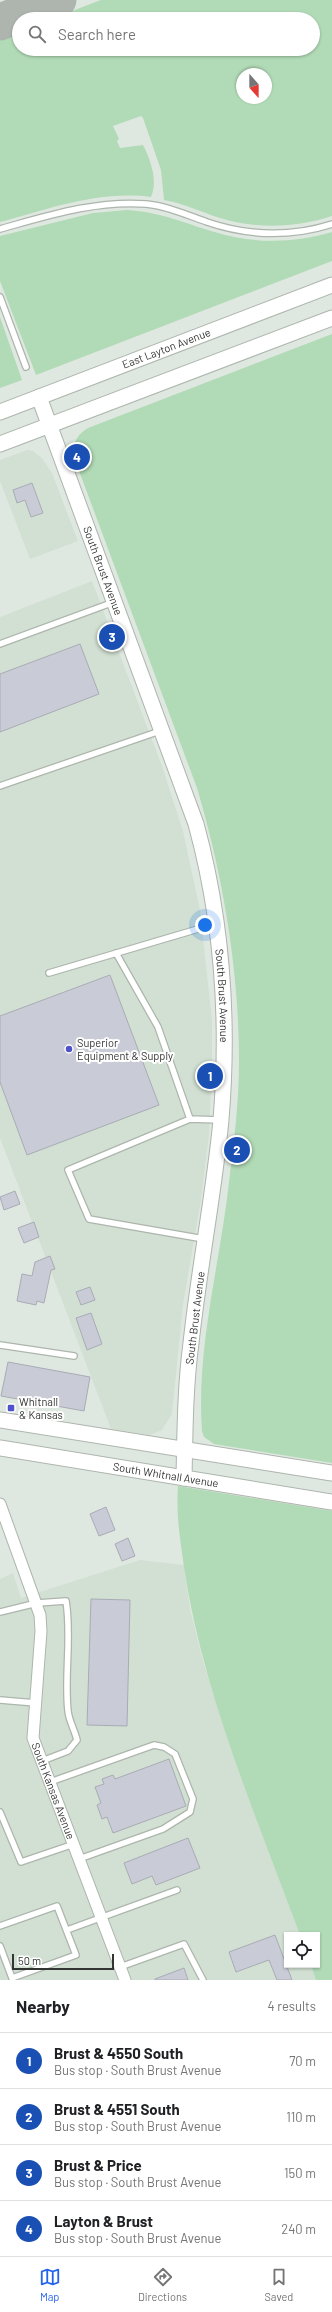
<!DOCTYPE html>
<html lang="en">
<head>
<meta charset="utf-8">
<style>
	body { margin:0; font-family:Barlow,sans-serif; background:#f6f6f6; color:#202124 }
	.controls { position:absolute; right:12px; bottom:12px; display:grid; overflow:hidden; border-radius:0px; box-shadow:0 1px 3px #0004 }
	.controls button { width:36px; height:36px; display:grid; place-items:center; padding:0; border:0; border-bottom:1px solid #e0e0e0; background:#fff; color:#202124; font:20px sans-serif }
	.compass { position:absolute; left:236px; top:68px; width:36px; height:36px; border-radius:50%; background:#fff; box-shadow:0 1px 3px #0004; rotate:159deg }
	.scale { position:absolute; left:12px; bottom:10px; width:102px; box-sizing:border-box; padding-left:4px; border:2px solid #323532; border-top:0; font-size:11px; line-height:14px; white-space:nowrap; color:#323532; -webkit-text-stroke:3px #fff; paint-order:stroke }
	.you { position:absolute; left:205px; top:925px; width:14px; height:14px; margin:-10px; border:3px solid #fff; border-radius:50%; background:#1a73e8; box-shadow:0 0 0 6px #1a73e833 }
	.badge { display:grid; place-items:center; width:26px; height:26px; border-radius:50%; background:#2563eb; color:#fff; font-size:13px; font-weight:700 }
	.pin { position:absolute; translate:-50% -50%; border:2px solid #fff; box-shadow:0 1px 4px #0006 }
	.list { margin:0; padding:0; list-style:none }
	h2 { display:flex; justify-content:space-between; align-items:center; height:52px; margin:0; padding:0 16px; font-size:17px }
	h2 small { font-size:13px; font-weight:400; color:#757577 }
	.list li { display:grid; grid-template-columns:26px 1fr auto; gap:12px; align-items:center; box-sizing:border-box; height:56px; padding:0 16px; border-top:1px solid #e0e0e0 }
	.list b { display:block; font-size:15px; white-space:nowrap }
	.list p { margin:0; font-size:13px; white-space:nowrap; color:#757577 }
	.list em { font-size:13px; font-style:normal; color:#757577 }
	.icon { flex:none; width:22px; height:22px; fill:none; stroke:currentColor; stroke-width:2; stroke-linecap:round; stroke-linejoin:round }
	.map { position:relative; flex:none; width:332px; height:1980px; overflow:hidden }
	.search { position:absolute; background:#fff; box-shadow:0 1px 3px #0004; left:12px; right:12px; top:12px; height:44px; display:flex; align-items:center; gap:10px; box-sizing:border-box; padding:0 14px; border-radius:22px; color:#757577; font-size:15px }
	.sheet { height:276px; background:#fff }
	nav { display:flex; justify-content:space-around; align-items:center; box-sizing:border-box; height:56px; border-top:1px solid #e0e0e0; background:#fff; font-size:11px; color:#757577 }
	nav a { display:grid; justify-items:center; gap:2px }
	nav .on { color:#2563eb }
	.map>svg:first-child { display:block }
</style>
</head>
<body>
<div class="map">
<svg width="332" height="1980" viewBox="0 0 332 1980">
	<rect width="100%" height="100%" fill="#dfe8e0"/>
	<path fill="#d1e0d2" d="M27 450 33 451 42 458 52 473 78 541 30 559 0 481V460Z
		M92 581 162 766 183 831 200 910 212 1020V1061L209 1135 201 1199 183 1305 172 1414 162 1430 150 1435 111 1429 0 1138V617Z
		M140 1560 184 1565 190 1609 203 1661 224 1727 300 1935H287V1965H311L316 1980H0V1579L13 1573 21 1598Z"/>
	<path fill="#b1dab6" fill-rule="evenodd" d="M101 0H332V216C296 228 256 229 220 218 201 212 183 203 164 200L161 170 143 118 141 116 113 126 119 139 117 141 120 148 143 145 144 147C151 161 158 182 151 197 99 190 49 209 0 222V38L19 31V49H313V19H51ZM242 74H266V98H242Z
		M127 210C162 212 186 224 218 233 255 244 295 243 332 232V261L36 375 0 281V236L93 213Z
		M0 317 22 380 0 388Z
		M332 334V1463L214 1444 204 1437 202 1431C196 1347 220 1265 229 1182 234 1142 239 1102 239 1061 239 969 223 876 197 788L75 460C72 445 75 436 88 428Z
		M178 1486 332 1511V1980H316L311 1965H317V1935H300C256 1815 203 1694 184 1567 180 1538 176 1515 178 1486Z"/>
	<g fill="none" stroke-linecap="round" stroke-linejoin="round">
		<path stroke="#aeb5ae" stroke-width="37" d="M0 22 58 0"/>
	</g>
	<path fill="#c9ccd6" stroke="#a9abb5" d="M32 483 43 513 31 517 25 500 17 503 13 490Z
		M80 644 99 694 0 732V674Z
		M110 975 159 1105 27 1155 0 1082V1016Z
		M15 1191 20 1204 4 1210 0 1197Z
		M34 1222 39 1237 24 1243 18 1228Z
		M50 1256 55 1269 51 1270 44 1303 37 1301 36 1305 17 1301 22 1274 32 1276 35 1262Z
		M90 1287 95 1300 81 1305 76 1292Z
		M91 1313 102 1344 87 1350 76 1318Z
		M8 1362 90 1377 84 1411 1 1396Z
		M106 1507 115 1530 99 1536 90 1514Z
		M128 1538 135 1556 122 1561 115 1544Z
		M91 1599 130 1600 127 1726 87 1725Z
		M169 1759 186 1806 113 1833 107 1817 102 1819 97 1805 101 1803 95 1787 104 1784 102 1779 113 1775 115 1779Z
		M188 1838 200 1868 156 1885 152 1876 132 1884 124 1863Z
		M275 1935 292 1980H277L269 1960 236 1972 229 1952Z
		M184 1968 188 1980H155V1979Z"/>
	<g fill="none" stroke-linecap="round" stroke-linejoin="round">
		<g stroke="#adb5ad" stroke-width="8">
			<path id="lane" d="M0 229C47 216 96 200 146 204 167 206 187 215 207 222 248 236 291 237 332 224
				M0 297 26 367
				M0 644 114 602
				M0 786 160 731
				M116 953 158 1027 190 1119
				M49 973 198 929 215 926
				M204 1239 89 1219 68 1170 190 1119 220 1120
				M0 1345 74 1356
				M0 1612 37 1603 66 1601C72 1637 64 1675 68 1711 69 1721 75 1731 77 1740L68 1751 42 1761
				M0 1700 36 1703
				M50 1782 154 1745 164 1747 175 1754 193 1799 190 1812 163 1829 79 1859
				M0 1812 21 1862 74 1844
				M0 1926 57 1906 76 1955 12 1978 0 1946
				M67 1930 177 1890
				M120 1967 184 1944 203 1980"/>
		</g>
		<g stroke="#adb5ad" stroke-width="13">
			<g id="street">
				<path id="s1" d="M0 1504 40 1615 41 1631 33 1738 125 1980"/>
			</g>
		</g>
		<g stroke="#adb5ad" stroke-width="17">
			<g id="secondary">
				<path id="s2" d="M39 397 196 824C222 919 229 1022 221 1120 214 1194 199 1268 191 1343 185 1388 185 1433 184 1478"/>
				<path id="s3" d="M0 412 332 285"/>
				<path d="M0 444 332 318"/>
				<path d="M0 1420 332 1473"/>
				<path id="s4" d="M0 1448 332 1502"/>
			</g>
		</g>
		<use href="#lane" stroke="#fff" stroke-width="5.5"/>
		<use href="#street" stroke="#fff" stroke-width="11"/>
		<use href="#secondary" stroke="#fff" stroke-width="15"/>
	</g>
	<g fill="#4f52c8" stroke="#fff" stroke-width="1.5">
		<circle cx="69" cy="1049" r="4"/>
		<rect x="7" y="1404" width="8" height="8" rx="2"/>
	</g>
	<g text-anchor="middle" stroke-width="4" stroke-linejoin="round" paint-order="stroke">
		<g font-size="11" fill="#323532" stroke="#fff">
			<text dy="4" stroke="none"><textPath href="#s3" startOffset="178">East Layton Avenue</textPath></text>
			<text dy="4" stroke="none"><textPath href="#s2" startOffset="185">South Brust Avenue</textPath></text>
			<text dy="4" stroke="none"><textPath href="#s2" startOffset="629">South Brust Avenue</textPath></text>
			<text transform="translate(195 1318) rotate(-83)" y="4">South Brust Avenue</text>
			<text dy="4" stroke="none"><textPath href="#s4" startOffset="168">South Whitnall Avenue</textPath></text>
			<text dy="4" stroke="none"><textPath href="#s1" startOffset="298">South Kansas Avenue</textPath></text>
		</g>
		<g font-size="11" fill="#323532" stroke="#fff" text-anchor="start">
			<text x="77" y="1047">Superior<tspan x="77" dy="13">Equipment &amp; Supply</tspan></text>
			<text x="19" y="1406">Whitnall<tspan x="19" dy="13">&amp; Kansas</tspan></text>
		</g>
	</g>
</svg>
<div class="controls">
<button><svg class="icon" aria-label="locate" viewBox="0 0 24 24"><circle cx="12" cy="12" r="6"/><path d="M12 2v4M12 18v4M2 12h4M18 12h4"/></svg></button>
</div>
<svg class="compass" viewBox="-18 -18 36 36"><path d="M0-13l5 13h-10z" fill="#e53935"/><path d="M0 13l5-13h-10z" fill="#757577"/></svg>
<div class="scale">50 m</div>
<div class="you"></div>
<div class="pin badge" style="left:210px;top:1076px;background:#1a4fb4">1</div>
<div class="pin badge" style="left:237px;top:1150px;background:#1a4fb4">2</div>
<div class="pin badge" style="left:112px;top:637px;background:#1a4fb4">3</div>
<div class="pin badge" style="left:77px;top:457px;background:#1a4fb4">4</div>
<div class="search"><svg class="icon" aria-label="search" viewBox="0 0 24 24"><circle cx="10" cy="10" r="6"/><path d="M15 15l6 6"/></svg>Search here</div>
</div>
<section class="sheet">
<h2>Nearby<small>4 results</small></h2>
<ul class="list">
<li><span class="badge" style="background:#1a4fb4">1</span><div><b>Brust &amp; 4550 South</b><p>Bus stop · South Brust Avenue</p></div><em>70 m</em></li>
<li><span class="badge" style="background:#1a4fb4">2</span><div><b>Brust &amp; 4551 South</b><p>Bus stop · South Brust Avenue</p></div><em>110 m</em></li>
<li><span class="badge" style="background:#1a4fb4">3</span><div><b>Brust &amp; Price</b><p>Bus stop · South Brust Avenue</p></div><em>150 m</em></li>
<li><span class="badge" style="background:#1a4fb4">4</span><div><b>Layton &amp; Brust</b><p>Bus stop · South Brust Avenue</p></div><em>240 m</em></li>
</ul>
</section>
<nav>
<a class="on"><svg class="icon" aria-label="map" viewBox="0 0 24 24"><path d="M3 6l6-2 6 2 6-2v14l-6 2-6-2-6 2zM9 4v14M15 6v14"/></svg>Map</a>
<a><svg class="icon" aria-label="directions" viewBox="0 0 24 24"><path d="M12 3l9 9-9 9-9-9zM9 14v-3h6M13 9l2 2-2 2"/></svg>Directions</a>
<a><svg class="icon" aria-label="saved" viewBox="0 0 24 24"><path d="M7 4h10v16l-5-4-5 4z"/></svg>Saved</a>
</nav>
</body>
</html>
